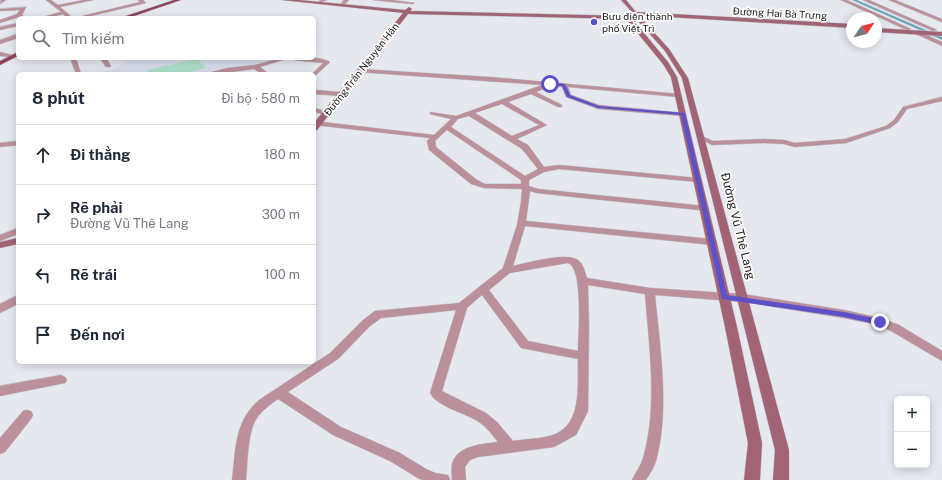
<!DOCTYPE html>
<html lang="vi">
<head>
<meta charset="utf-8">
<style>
	body { margin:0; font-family:"Public Sans",sans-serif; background:#f6f6f7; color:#1f2937 }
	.controls { position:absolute; right:12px; bottom:12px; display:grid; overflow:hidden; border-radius:6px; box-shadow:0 2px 10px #0003 }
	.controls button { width:36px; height:36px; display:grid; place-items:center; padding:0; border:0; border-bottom:1px solid #e0e1e3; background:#fff; color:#1f2937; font:20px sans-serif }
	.compass { position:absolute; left:846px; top:12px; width:36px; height:36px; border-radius:50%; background:#fff; box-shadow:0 2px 10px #0003; rotate:55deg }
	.stop { position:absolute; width:12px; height:12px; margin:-9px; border:3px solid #5c51c9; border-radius:50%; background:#fff }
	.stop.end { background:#5c51c9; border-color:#fff; box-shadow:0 1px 4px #0008 }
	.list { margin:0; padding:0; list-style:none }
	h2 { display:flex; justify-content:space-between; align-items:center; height:52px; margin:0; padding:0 16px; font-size:17px }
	h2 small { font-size:13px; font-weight:400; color:#747a83 }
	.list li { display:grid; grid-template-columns:26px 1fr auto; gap:12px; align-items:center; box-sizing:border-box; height:60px; padding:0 16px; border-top:1px solid #e0e1e3 }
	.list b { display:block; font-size:15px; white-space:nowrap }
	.list p { margin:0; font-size:13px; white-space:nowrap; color:#747a83 }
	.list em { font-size:13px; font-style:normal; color:#747a83 }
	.icon { flex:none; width:22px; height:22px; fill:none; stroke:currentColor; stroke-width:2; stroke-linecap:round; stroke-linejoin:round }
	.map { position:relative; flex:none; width:942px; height:480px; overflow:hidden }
	.search { position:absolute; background:#fff; box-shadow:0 2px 10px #0003; left:16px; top:16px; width:300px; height:44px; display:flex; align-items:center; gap:10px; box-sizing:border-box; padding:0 14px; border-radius:6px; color:#747a83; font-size:15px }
	.panel { position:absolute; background:#fff; box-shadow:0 2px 10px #0003; left:16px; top:72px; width:300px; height:292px; border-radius:6px }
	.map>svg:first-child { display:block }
</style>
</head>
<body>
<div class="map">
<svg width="942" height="480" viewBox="0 0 942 480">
	<rect width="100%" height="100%" fill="#e6e8f0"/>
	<path fill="#daddec" d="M129 58H273L267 62 257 65 226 67 200 74H96L117 68Z"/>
	<path fill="#b0e2cb" d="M197 59 206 68 181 74H149L146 70Z"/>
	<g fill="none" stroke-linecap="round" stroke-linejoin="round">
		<path fill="#70a6b6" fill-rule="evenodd" d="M852 0H857L942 37V40Z"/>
		<g stroke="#c3c4cb" stroke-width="1">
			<path id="street" d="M1 0H6L0 4Z
				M46 0H51L58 5 84 0H93L60 7 73 18H68L63 14 47 18H39L61 12Z
				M138 0H143L146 3 82 18H74L140 2Z
				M320 0H327L321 2 319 1Z
				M344 0H349L345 4H341Z
				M373 0H392L415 3 413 4Z
				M841 0H847L911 29 907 30Z
				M863 0H869L937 30 933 31Z
				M889 0H895L942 19V22Z
				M26 7 22 15 26 18 19 17 0 23V20L17 14 20 10 0 11V9Z
				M18 23V26L0 30V27Z
				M918 31 942 42V46L916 34 915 33Z
				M18 34V38L0 44V40Z
				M0 52 12 55 9 57 0 56Z
				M70 58H76L81 74 76 73Z
				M100 58H106L111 66 110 67H106Z
				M280 58H289L260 67 269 74H262L254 69 216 74H204L227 68 255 65Z
				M291 58C302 58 320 56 330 62L314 77V74H312L323 63 294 60Z
				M360 69 490 77 680 94 681 95 678 97 568 87 571 95 599 105 685 113V115L683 116 598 109 566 97 562 87 551 86 536 92 562 105V107H558L531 94 508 102 547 125 517 139 528 145 544 167 559 165 698 178 702 180 698 182 559 169 544 172 529 180V186L538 189 705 206 708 207 709 209 708 211 564 196 537 193 530 191 526 221 712 239 715 240 717 242 715 244 712 245 525 226 513 266C527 263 569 251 579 261 584 265 585 273 587 278L650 288 743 294 844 310 880 318 899 325 942 351V361L891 331 878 325 844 318 743 302 655 295C660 347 670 410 656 461 654 467 650 474 646 480H632C635 473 641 466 643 458 658 407 649 346 645 294L588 285 589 327 588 411 576 435 554 447 478 457 470 460 465 467 466 480H452C452 475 451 469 452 464 457 445 483 444 498 442 492 435 487 427 479 422 466 413 437 407 430 393L456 310 381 318 370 326 338 359 288 392 341 427 400 453 426 469 435 473 448 475 450 480H422L416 477 390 461 333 435 278 399C271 404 264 409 259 415 247 429 248 462 246 480H232C236 449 234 422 259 400L330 353 363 320 375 311 459 303 503 268 517 225 521 202 522 189 484 188 471 184 429 150 427 141 430 138 314 125V121L434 135 451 119 430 114V112L456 116 542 85 358 72 357 71ZM502 104 539 125 512 136 475 113ZM469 116 522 149 538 169 525 176 451 127 458 119ZM447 130 521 180V184H485L477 180 436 147 435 141ZM568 263C584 268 578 336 578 351L528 341 489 290 510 273ZM482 295 521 348 578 359C577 386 583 424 553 435 541 439 525 439 513 441L497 422 486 413 442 391 467 308Z
				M314 90 341 92 344 94 341 96 314 94Z
				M942 97V101L907 109 898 122 890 128 846 143 795 147 784 144 764 143 712 145 698 138 702 136 713 141 764 139 784 140 795 143 845 139 886 126 894 120 903 107Z
				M314 108 329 112 330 113 327 115 314 112Z
				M18 141V145L0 147V143Z
				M18 228V234L0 241V235Z
				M18 295V304L0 313V304Z
				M61 375 65 377 67 380 65 383 0 396V386Z
				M27 410 31 411 33 415 31 419 5 452 0 454V438L23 411Z"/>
		</g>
		<g stroke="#c3c4cb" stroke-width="1">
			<path id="secondary" d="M282 0H299L405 10 409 7 412 9 410 11 630 16 668 62 677 77 737 327 762 443 760 480H744L748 443 725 327 671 77 663 64 626 19 408 14 317 130H314V123L403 13Z
				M621 0H626L636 12 852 24V28L635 15Z
				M638 19H642L669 49 688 78 789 450V480H773L775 450 682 78 665 51 638 21Z
				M876 28 942 32V36L876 32Z
				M18 238V244L0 248V242Z"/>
		</g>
		<g stroke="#c3c4cb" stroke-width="1">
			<path id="primary" d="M174 0H181L128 18H120Z
				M18 52V56L0 65V61Z"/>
		</g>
		<use href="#street" fill="#bb909a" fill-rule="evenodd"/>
		<use href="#secondary" fill="#a26475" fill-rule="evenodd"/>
		<use href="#primary" fill="#8e445a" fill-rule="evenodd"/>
	</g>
	<path fill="#5c51c9" d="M550 82 565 84 570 95 599 106 685 113 727 295 844 312 883 320V324L880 325 844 317 722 299 681 115 598 108 567 97 562 86 548 85Z"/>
	<circle fill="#5c51c9" stroke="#fff" stroke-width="1.5" cx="594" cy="22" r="4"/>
	<g text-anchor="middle" stroke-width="3.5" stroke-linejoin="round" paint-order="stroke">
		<g font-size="10" fill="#222225" stroke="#fff">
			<text transform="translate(780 13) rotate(3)" y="4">Đường Hai Bà Trưng</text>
			<text transform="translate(361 69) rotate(-52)" y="4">Đường Trần Nguyên Hãn</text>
		</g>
		<g font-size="10" fill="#222225" stroke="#fff" text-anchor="start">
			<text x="602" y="20">Bưu điện thành<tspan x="602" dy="12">phố Việt Trì</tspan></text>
		</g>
		<g font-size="12" fill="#222225" stroke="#fff">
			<text transform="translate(738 226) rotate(76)" y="4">Đường Vũ Thê Lang</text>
		</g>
	</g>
</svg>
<div class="controls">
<button>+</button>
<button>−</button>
</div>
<svg class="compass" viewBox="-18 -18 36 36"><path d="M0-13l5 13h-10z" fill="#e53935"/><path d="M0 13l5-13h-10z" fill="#747a83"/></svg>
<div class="stop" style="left:550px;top:84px"></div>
<div class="stop end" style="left:880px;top:322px"></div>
<div class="search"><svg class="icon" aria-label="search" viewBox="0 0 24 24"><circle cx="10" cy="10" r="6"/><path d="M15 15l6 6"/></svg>Tìm kiếm</div>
<section class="panel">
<h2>8 phút<small>Đi bộ · 580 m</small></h2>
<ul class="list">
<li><svg class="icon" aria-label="ahead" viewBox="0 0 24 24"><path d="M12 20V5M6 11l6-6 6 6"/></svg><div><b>Đi thẳng</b></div><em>180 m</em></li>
<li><svg class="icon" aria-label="right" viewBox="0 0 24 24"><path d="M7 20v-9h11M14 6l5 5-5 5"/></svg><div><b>Rẽ phải</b><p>Đường Vũ Thê Lang</p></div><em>300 m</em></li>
<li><svg class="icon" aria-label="left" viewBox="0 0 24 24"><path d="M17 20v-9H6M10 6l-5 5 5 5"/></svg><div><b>Rẽ trái</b></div><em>100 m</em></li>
<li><svg class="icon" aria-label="arrive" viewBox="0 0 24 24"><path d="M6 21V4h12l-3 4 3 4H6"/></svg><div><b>Đến nơi</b></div></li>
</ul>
</section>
</div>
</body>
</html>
